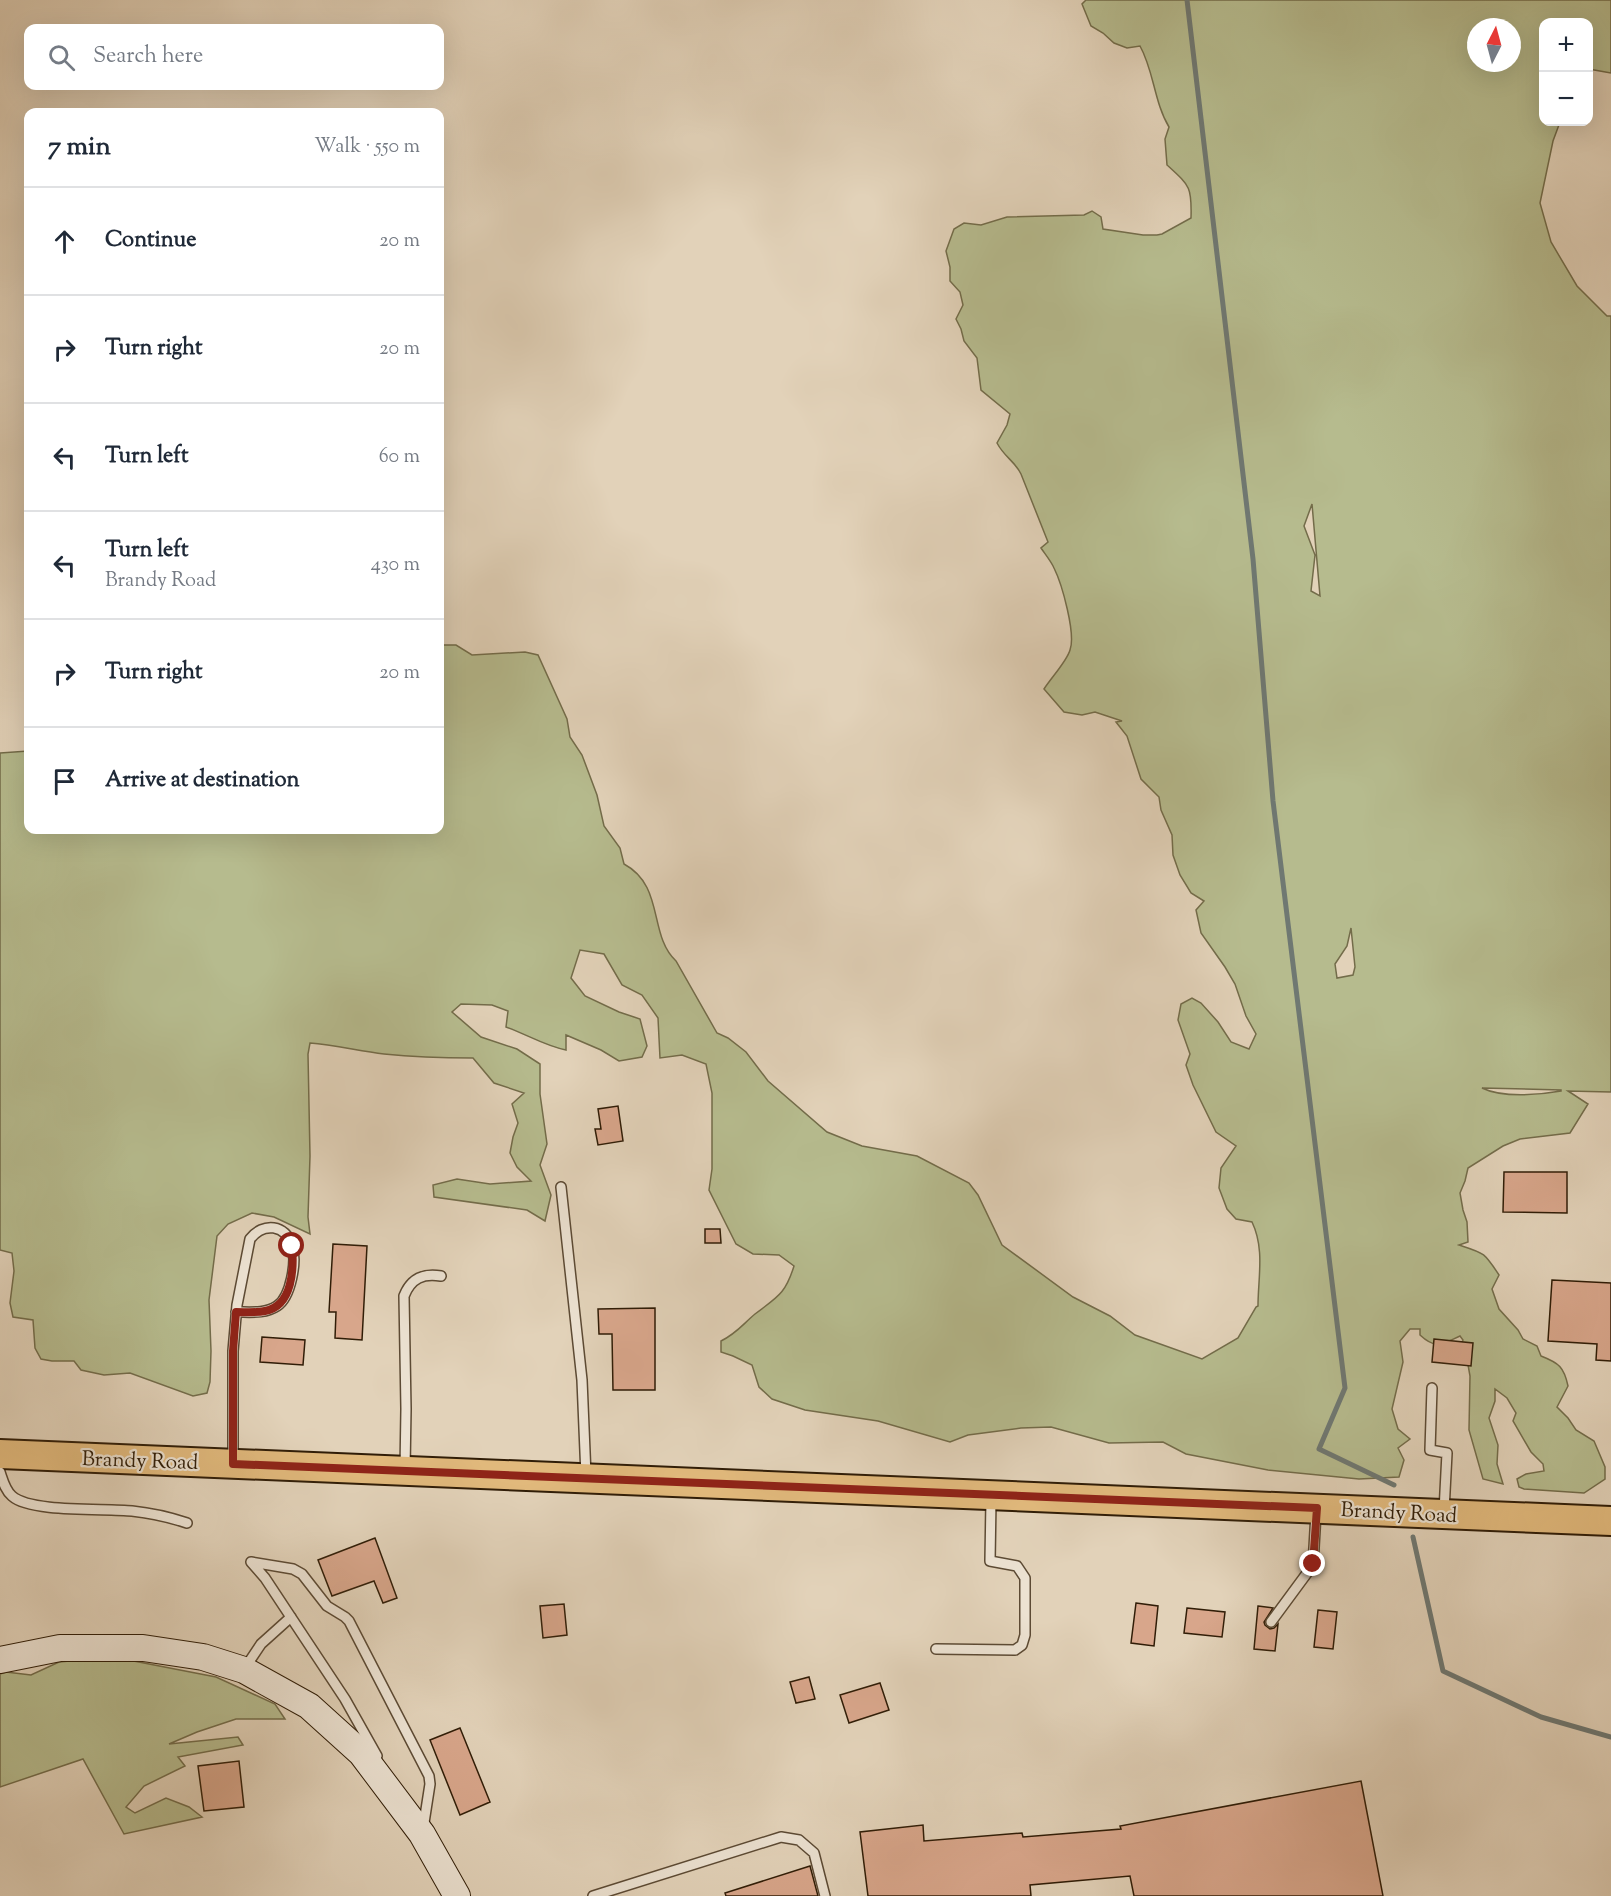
<!DOCTYPE html>
<html lang="en">
<head>
<meta charset="utf-8">
<style>
	body { margin:0; font-family:"Sorts Mill Goudy",serif; background:#f6f6f7; color:#1f2937 }
	.controls { position:absolute; right:18px; top:18px; display:grid; overflow:hidden; border-radius:12px; box-shadow:0 6px 24px #0002 }
	.controls button { width:54px; height:54px; display:grid; place-items:center; padding:0; border:0; border-bottom:2px solid #e0e1e3; background:#fff; color:#1f2937; font:30px sans-serif }
	.compass { position:absolute; left:1467px; top:18px; width:54px; height:54px; border-radius:50%; background:#fff; box-shadow:0 6px 24px #0002; rotate:6deg }
	.stop { position:absolute; width:18px; height:18px; margin:-14px; border:4px solid #8f2418; border-radius:50%; background:#fff }
	.stop.end { background:#8f2418; border-color:#fff; box-shadow:0 2px 6px #0008 }
	.list { margin:0; padding:0; list-style:none }
	h2 { display:flex; justify-content:space-between; align-items:center; height:78px; margin:0; padding:0 24px; font-size:26px }
	h2 small { font-size:20px; font-weight:400; color:#747a83 }
	.list li { display:grid; grid-template-columns:39px 1fr auto; gap:18px; align-items:center; box-sizing:border-box; height:108px; padding:0 24px; border-top:2px solid #e0e1e3 }
	.list b { display:block; font-size:22px; white-space:nowrap }
	.list p { margin:0; font-size:20px; white-space:nowrap; color:#747a83 }
	.list em { font-size:20px; font-style:normal; color:#747a83 }
	.icon { flex:none; width:33px; height:33px; fill:none; stroke:currentColor; stroke-width:2; stroke-linecap:round; stroke-linejoin:round }
	.map { position:relative; flex:none; width:1611px; height:1896px; overflow:hidden }
	.search { position:absolute; background:#fff; box-shadow:0 6px 24px #0002; left:24px; top:24px; width:420px; height:66px; display:flex; align-items:center; gap:15px; box-sizing:border-box; padding:0 21px; border-radius:12px; color:#747a83; font-size:22px }
	.panel { position:absolute; background:#fff; box-shadow:0 6px 24px #0002; left:24px; top:108px; width:420px; height:726px; border-radius:12px }
	.map>svg:first-child { display:block }
</style>
</head>
<body>
<div class="map">
<svg width="1611" height="1896" viewBox="0 0 1611 1896">
	<rect width="100%" height="100%" fill="#e2d2b9"/>
	<filter id="stains"><feTurbulence type="fractalNoise" baseFrequency=".00333" numOctaves="4"/><feColorMatrix values="0 0 0 0 .2 0 0 0 0 .09 0 0 0 0 .02 0 0 0 .5 -.17"/></filter>
	<radialGradient id="worn" r=".72"><stop offset=".6" stop-color="#630" stop-opacity="0"/><stop offset="1" stop-color="#630" stop-opacity=".3"/></radialGradient>
	<path fill="#b6bb8e" stroke="#736c4a" stroke-width="1.5" fill-rule="evenodd" d="M1086 0H1611V73L1589 69 1588 22H1544V122H1560L1553 141 1540 203 1551 242 1577 286 1607 316H1611V1092L1568 1091 1588 1104 1570 1133 1520 1139 1503 1146 1468 1168 1465 1181 1460 1193 1463 1210 1467 1222 1468 1242 1459 1245C1484 1253 1484 1252 1499 1275L1492 1289 1499 1309 1518 1330 1523 1339 1537 1346 1541 1356C1559 1363 1564 1367 1568 1386L1557 1407 1568 1418 1576 1430 1594 1441 1605 1467V1479L1584 1493 1524 1489 1519 1487 1517 1479 1526 1474 1544 1471 1543 1464 1531 1452 1513 1421 1516 1413 1507 1398 1495 1389V1401L1489 1418 1498 1445 1497 1464 1503 1484 1483 1479 1469 1430 1470 1376 1467 1359 1457 1351 1463 1340 1460 1336C1442 1344 1436 1350 1420 1335V1329H1410L1400 1341 1403 1362 1392 1409 1398 1429 1410 1439 1398 1448 1404 1460 1399 1477 1359 1479 1268 1470 1186 1454 1163 1442 1109 1443 1051 1427 1021 1428 968 1435 950 1442 878 1421 805 1410 772 1399 759 1387 752 1365 733 1356 721 1352V1341C737 1333 742 1325 755 1314 777 1297 785 1295 794 1266L779 1255 753 1254 736 1244 709 1190 712 1169V1093L706 1064 682 1055 660 1058 658 1018 642 995 622 985 604 954 580 950 571 978 585 996 619 1012 640 1019 647 1046 642 1057 619 1061 601 1050 566 1035V1050C545 1046 526 1034 506 1027L508 1011 492 1005 461 1004 452 1012 481 1037 517 1049 540 1064V1094L547 1144 540 1165 551 1195 545 1221 527 1210 434 1197 433 1185 457 1179 490 1184 531 1181 517 1167 510 1153 513 1137 518 1123 512 1104 524 1093 494 1083 473 1058C443 1058 413 1057 384 1054 359 1051 335 1045 310 1043L308 1054 310 1156 308 1217 310 1234 274 1217 252 1213 228 1224 217 1236 209 1300 211 1351 210 1382 207 1393 193 1396 130 1373 104 1375 81 1370 74 1361H52L41 1359 35 1348 33 1320 13 1317 10 1303 14 1271 12 1253 0 1250V753L28 751V830H440V645H456L472 655 525 652 538 655 567 719 570 737 582 755 597 795 604 826 620 848 624 864C665 886 648 935 676 961L717 1033 728 1038 746 1052 768 1081 827 1132 862 1146 917 1156 969 1183 978 1195 1002 1245 1073 1297 1110 1316 1135 1335 1202 1359 1238 1338 1256 1307 1258 1306C1258 1278 1265 1249 1252 1222L1236 1219 1227 1209 1219 1188 1221 1168 1236 1146 1216 1132 1193 1085 1186 1065 1190 1054 1178 1020 1181 1004 1192 998 1201 1003 1218 1022 1231 1042 1249 1049 1256 1034 1246 1016 1235 984 1225 967 1201 933 1196 910 1204 901 1191 893 1180 875 1173 855 1172 835 1161 810 1159 797 1141 779 1127 736 1116 722 1122 721 1095 712 1082 715 1064 712 1044 689C1051 678 1067 661 1070 650 1076 634 1062 584 1054 568 1051 561 1045 554 1041 548L1048 542 1021 474C1014 460 1005 458 997 443L1007 425 1010 414 981 390 977 358 964 341 961 329 956 319 963 305 960 292 950 281V267L946 251 954 229 964 223 981 225 1007 217 1084 215 1092 211 1101 217 1103 229 1143 235H1157L1162 234 1191 218C1192 187 1190 186 1167 165L1165 139 1169 127C1154 102 1154 71 1140 46L1127 48 1114 43 1103 33 1091 26 1082 4ZM1476 27H1512V63H1476ZM1312 504 1320 596 1311 591 1315 555 1304 526ZM1351 928 1355 967 1353 975 1337 978 1335 964 1347 946ZM1482 1088 1561 1090V1091C1539 1095 1502 1098 1482 1088Z
		M113 1657 216 1677 275 1704 285 1719H236L197 1732 169 1744 238 1737 243 1745 178 1757 185 1766 144 1786 126 1807 135 1813 166 1798 189 1807 202 1817 124 1834 83 1759 0 1787V1674L6 1672 31 1675 59 1662Z"/>
	<g fill="none" stroke-linecap="round" stroke-linejoin="round">
		<path stroke="#6f7872" stroke-width="5" d="M1187 0 1253 559 1273 801 1345 1388 1319 1449 1394 1485
			M1413 1537 1443 1671 1541 1717 1611 1737"/>
	</g>
	<path fill="#d8a68b" stroke="#301d07" stroke-width="1.5" d="M618 1106 623 1141 598 1145 595 1129H601L598 1109Z
		M1504 1172H1567V1213L1503 1212Z
		M705 1229H720L721 1243H705Z
		M333 1244 367 1246 362 1340 335 1338 336 1312H329Z
		M1552 1280 1611 1283V1361L1596 1360 1597 1344 1548 1341Z
		M655 1308V1390H613L612 1334H599L598 1309Z
		M262 1337 305 1340 303 1365 260 1362Z
		M1434 1339 1473 1343 1471 1366 1432 1362Z
		M375 1538 397 1598 383 1603 374 1581 332 1596 318 1560Z
		M1136 1603 1158 1606 1154 1646 1131 1643Z
		M564 1604 567 1635 543 1638 540 1606Z
		M1258 1606 1273 1608 1264 1622 1265 1625 1270 1629 1274 1628 1278 1624 1275 1651 1254 1649Z
		M1187 1608 1225 1612 1222 1637 1184 1633Z
		M1318 1610 1337 1612 1333 1649 1314 1647Z
		M809 1677 815 1699 796 1703 790 1682Z
		M880 1683 889 1710 849 1723 840 1695Z
		M460 1728 490 1802 460 1815 430 1740Z
		M239 1761 244 1807 204 1811 198 1766Z
		M1361 1781 1383 1896H1134L1130 1876 1030 1885 1031 1896H868L860 1832 923 1825 924 1841 1022 1833 1023 1837 1121 1829 1120 1826Z
		M810 1866 818 1896H726L725 1893Z"/>
	<g fill="none" stroke-linecap="round" stroke-linejoin="round">
		<g stroke="#5c4a34" stroke-width="12">
			<path id="service" d="M561 1187 582 1380 586 1476
				M1432 1388 1430 1450 1447 1453 1444 1511
				M233 1462V1351L237 1305 250 1239C263 1222 286 1224 292 1246 297 1261 291 1297 277 1306 265 1314 250 1312 236 1312
				M405 1469 406 1409 404 1296C411 1278 423 1273 441 1276
				M0 1472C3 1481 5 1490 12 1496 31 1513 105 1508 132 1511 151 1513 169 1517 187 1523
				M251 1562 293 1569 302 1574 327 1606 345 1617 349 1621 429 1776 430 1784 423 1829
				M251 1562 265 1578 345 1699 377 1756
				M1271 1622 1313 1565 1316 1513
				M936 1649 1015 1650 1022 1645 1025 1635V1578L1017 1566 990 1561 991 1500
				M245 1668 261 1644 291 1617
				M593 1896 781 1837 799 1840 814 1853 825 1896"/>
		</g>
		<g stroke="#301d07" stroke-width="28">
			<path id="secondary" d="M0 1660 60 1648H143L203 1657 244 1670 309 1706 361 1753 422 1834 457 1896"/>
		</g>
		<g stroke="#301d07" stroke-width="32">
			<path id="primary" d="M0 1454 1611 1521"/>
		</g>
		<use href="#service" stroke="#ece2d2" stroke-width="9"/>
		<use href="#secondary" stroke="#ece2d2" stroke-width="26"/>
		<use href="#primary" stroke="#e1b97c" stroke-width="28"/>
	</g>
	<g fill="none" stroke-linecap="round" stroke-linejoin="round">
		<path stroke="#8f2418" stroke-width="8" d="M292 1246C294 1268 293 1306 265 1311 256 1313 246 1312 236 1312L233 1351V1464L1317 1508 1313 1564"/>
	</g>
	<g text-anchor="middle" stroke-width="4.5" stroke-linejoin="round" paint-order="stroke">
		<g font-size="21" fill="#301d07" stroke="#ece2d2">
			<text transform="translate(140 1460) rotate(2)" y="7">Brandy Road</text>
			<text transform="translate(1399 1512) rotate(3)" y="7">Brandy Road</text>
		</g>
	</g>
	<rect width="100%" height="100%" filter="url(#stains)"/>
	<rect width="100%" height="100%" fill="url(#worn)"/>
</svg>
<div class="controls">
<button>+</button>
<button>−</button>
</div>
<svg class="compass" viewBox="-18 -18 36 36"><path d="M0-13l5 13h-10z" fill="#e53935"/><path d="M0 13l5-13h-10z" fill="#747a83"/></svg>
<div class="stop" style="left:292px;top:1246px"></div>
<div class="stop end" style="left:1313px;top:1564px"></div>
<div class="search"><svg class="icon" aria-label="search" viewBox="0 0 24 24"><circle cx="10" cy="10" r="6"/><path d="M15 15l6 6"/></svg>Search here</div>
<section class="panel">
<h2>7 min<small>Walk · 550 m</small></h2>
<ul class="list">
<li><svg class="icon" aria-label="ahead" viewBox="0 0 24 24"><path d="M12 20V5M6 11l6-6 6 6"/></svg><div><b>Continue</b></div><em>20 m</em></li>
<li><svg class="icon" aria-label="right" viewBox="0 0 24 24"><path d="M7 20v-9h11M14 6l5 5-5 5"/></svg><div><b>Turn right</b></div><em>20 m</em></li>
<li><svg class="icon" aria-label="left" viewBox="0 0 24 24"><path d="M17 20v-9H6M10 6l-5 5 5 5"/></svg><div><b>Turn left</b></div><em>60 m</em></li>
<li><svg class="icon" aria-label="left" viewBox="0 0 24 24"><path d="M17 20v-9H6M10 6l-5 5 5 5"/></svg><div><b>Turn left</b><p>Brandy Road</p></div><em>430 m</em></li>
<li><svg class="icon" aria-label="right" viewBox="0 0 24 24"><path d="M7 20v-9h11M14 6l5 5-5 5"/></svg><div><b>Turn right</b></div><em>20 m</em></li>
<li><svg class="icon" aria-label="arrive" viewBox="0 0 24 24"><path d="M6 21V4h12l-3 4 3 4H6"/></svg><div><b>Arrive at destination</b></div></li>
</ul>
</section>
</div>
</body>
</html>
